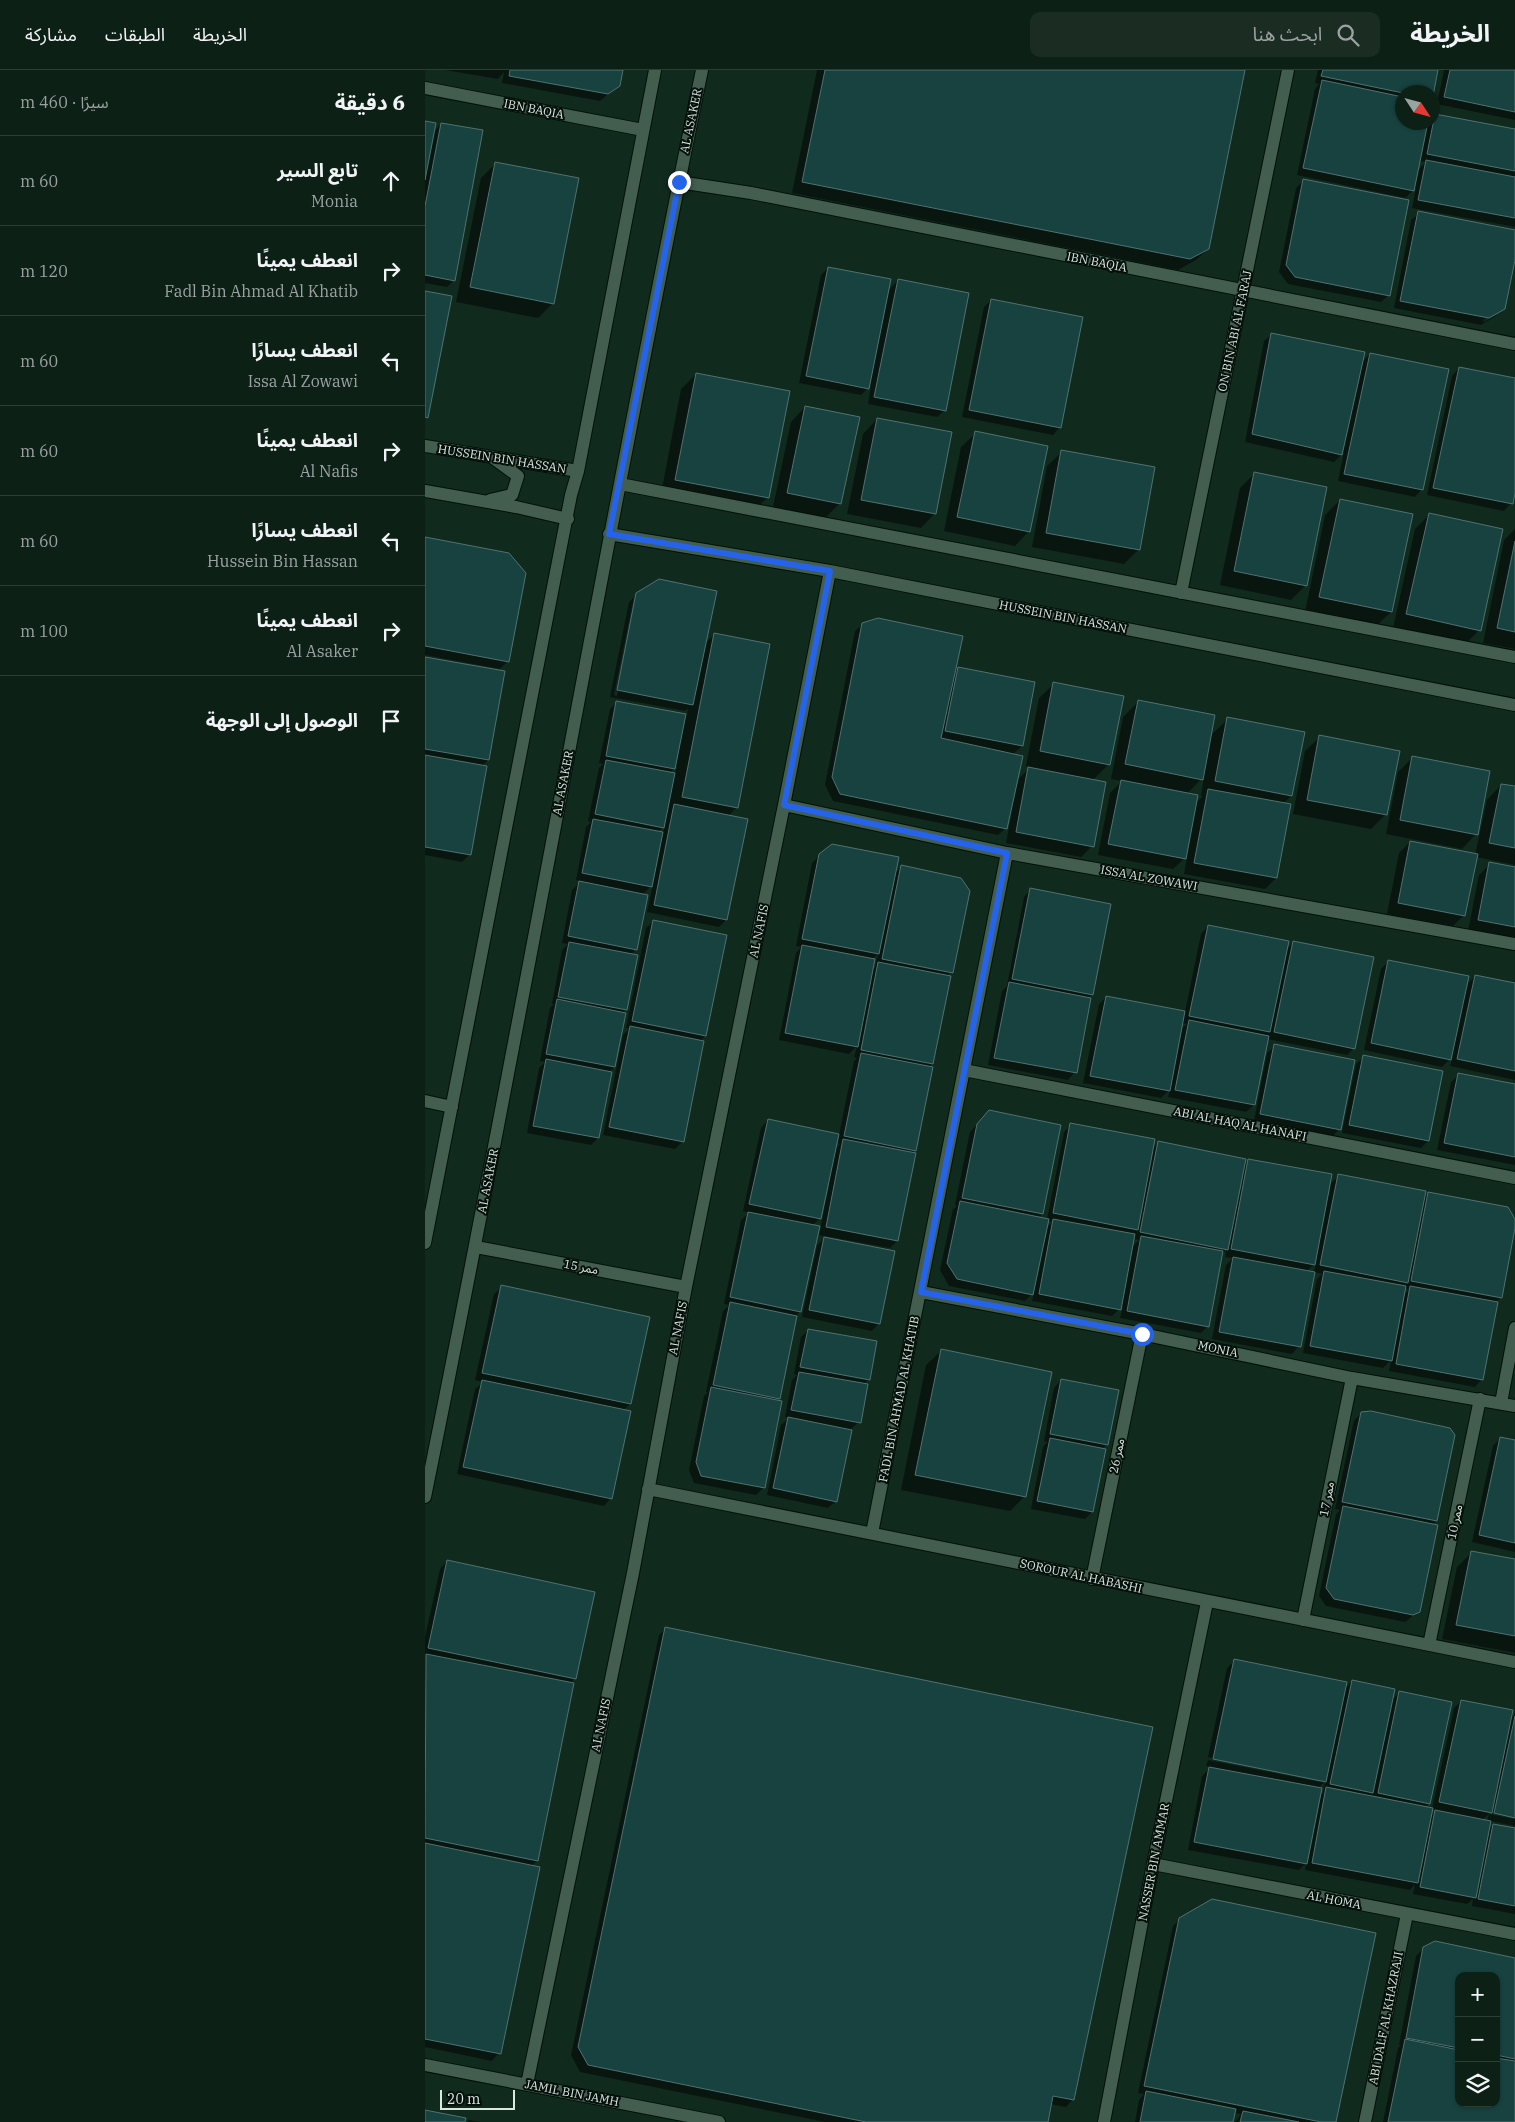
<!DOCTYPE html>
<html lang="ar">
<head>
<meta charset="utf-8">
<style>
	body { margin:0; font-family:"IBM Plex Serif","Noto Sans Arabic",serif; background:#1b2d23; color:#f1f3f6; direction:rtl }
	.controls { position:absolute; right:15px; bottom:15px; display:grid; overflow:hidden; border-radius:10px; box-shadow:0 1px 4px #0004 }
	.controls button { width:45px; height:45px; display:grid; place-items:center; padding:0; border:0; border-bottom:1px solid #2d3e35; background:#0d2016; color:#f1f3f6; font:25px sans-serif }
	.compass { position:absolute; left:970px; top:15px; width:45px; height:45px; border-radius:50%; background:#0d2016; box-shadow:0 1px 4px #0004; rotate:126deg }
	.scale { position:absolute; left:15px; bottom:12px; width:75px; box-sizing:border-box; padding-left:5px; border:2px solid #dae9e0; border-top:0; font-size:14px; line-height:18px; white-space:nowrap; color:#dae9e0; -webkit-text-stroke:4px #06100b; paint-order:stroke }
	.stop { position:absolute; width:15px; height:15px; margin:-11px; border:4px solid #2563eb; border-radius:50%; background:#fff }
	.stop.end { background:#2563eb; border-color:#fff; box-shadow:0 1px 5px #0008 }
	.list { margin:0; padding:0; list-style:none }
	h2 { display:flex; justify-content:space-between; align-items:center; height:65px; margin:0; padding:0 20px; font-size:21px }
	h2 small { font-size:16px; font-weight:400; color:#9aa3a1 }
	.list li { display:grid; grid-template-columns:32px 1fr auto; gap:15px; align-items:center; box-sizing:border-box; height:90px; padding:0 20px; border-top:1px solid #2d3e35 }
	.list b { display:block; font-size:19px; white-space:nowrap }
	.list p { margin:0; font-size:16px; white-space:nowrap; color:#9aa3a1 }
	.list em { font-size:16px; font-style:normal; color:#9aa3a1 }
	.icon { flex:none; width:28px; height:28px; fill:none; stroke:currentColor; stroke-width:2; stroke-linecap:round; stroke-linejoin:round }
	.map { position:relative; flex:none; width:1090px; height:2052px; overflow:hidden; direction:ltr }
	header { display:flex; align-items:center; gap:30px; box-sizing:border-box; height:70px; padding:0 25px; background:#0d2016; border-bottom:1px solid #2d3e35 }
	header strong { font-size:24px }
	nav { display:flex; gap:28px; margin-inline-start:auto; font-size:18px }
	.search { width:350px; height:45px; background:#1b2d23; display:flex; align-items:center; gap:12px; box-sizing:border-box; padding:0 18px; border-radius:10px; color:#9aa3a1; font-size:19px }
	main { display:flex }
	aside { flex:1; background:#0d2016 }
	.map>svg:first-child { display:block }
</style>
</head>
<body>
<header>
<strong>الخريطة</strong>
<div class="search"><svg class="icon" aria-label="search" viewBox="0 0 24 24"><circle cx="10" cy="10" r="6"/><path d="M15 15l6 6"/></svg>ابحث هنا</div>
<nav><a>الخريطة</a><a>الطبقات</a><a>مشاركة</a></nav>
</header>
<main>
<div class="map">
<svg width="1090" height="2052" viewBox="0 0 1090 2052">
	<rect width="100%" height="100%" fill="#112a1e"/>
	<path fill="#0007" fill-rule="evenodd" d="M20 0H197L194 15 175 31 77 13 79 2 73 9Z
		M392 0H819L783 179 771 190 753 200 367 123Z
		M893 0H1012L1007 22H978V52L1001 54 1008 52V48L1010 45 1090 60V157L987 138 991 118 980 128 872 105 890 19 894 14 890 13ZM994 91 1001 92 992 101Z
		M1019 0H1090V50L1012 34Z
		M0 52 8 63 16 54 29 210 22 217 0 213Z
		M71 93 128 233 113 248 31 232 56 108Z
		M878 111 964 225 956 232 863 214 854 202 871 118Z
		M994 143 1090 161V183L1079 238 1074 243V241L1058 250 1059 252 1073 244 1071 246 1056 255 969 238 986 150Z
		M403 198 463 221 473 210 520 340 512 347 443 334 446 315 436 325 374 313 396 205Z
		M566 230 635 357 628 365 537 347 559 237Z
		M847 264 936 293 945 284 997 419 990 427 913 411 919 382 909 392 820 372 839 271Z
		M1034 298 1090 310V417L1086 433 1079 441 1002 425 1027 306Z
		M271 304 343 427 328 442 236 424 256 319Z
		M380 337 415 433 400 448 348 437 366 352Z
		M452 349 510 443 496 458 422 444 438 364Z
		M551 363 604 461 590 476 519 461 536 377Z
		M637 382 713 480 699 494 607 477 622 396Z
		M829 404 881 515 866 530 795 515 815 418Z
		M915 430 966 542 951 556 880 542 900 445Z
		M1005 444 1054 560 1040 575 968 558 990 459Z
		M1090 459V579L1058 573 1079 470Z
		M0 469 83 591 75 599 0 585Z
		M212 526 279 574 290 564 312 737 303 746 301 850 294 857 222 842 228 814 217 825 211 879 206 885 201 939 197 943 189 997 184 1002 173 1068 166 1075 102 1063 114 998 120 992 115 991 125 938 129 934H127L137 880 143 874 137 873 147 820 156 811 151 810 161 757 166 752 163 751 174 698 178 694 174 693 185 639 192 632 262 645 263 638 260 641 185 627 204 532 209 527 189 625 192 626ZM252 696 250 704 244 703ZM240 755 238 763 233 762Z
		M438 554 529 602 533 598 597 676 587 685 591 711 606 697 601 696 614 628 629 614 684 694 667 711V776L656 787 581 773 586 746H583L581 758 573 765 408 731 400 715 430 561Z
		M0 588 79 602 63 690 57 696 44 785 37 792 0 785Z
		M713 632 785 666 803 649 866 726 858 734 851 808 840 819 759 804 762 786 748 799 673 785 685 723 697 711 686 709 698 647ZM779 706 776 726H778L770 734 762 724Z
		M895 667 961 744 946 759 868 744 880 681Z
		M988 687 1051 764 1037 779 961 764 973 702Z
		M1076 715 1090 718V795L1051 787 1039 845 1028 856 962 844 974 783 985 772 1050 785 1062 730Z
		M395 785 469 804 476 797 526 902 522 907 507 994 504 997 490 1080 486 1084 472 1171 465 1178 394 1165 404 1115H402L394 1149 387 1156 375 1241 371 1246 353 1328 351 1331 338 1418 331 1425 269 1413 264 1400 279 1326 283 1322H281L298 1241 304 1235 299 1234 316 1150 324 1143 318 1141 336 1058 343 1050 414 1065 429 991 432 988 429 987 432 976 424 984 354 970 371 883 376 877 371 876 387 793ZM453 884 450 897 447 901V889ZM411 1073 415 1074 409 1080Z
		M1065 794 1090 798V870L1043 861 1054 805Z
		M606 819 667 925 663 928 650 1002 643 1010 563 995 577 921 582 916 599 827Z
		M229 851 280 966 275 971 278 972 257 1072 250 1079 178 1065 198 965 204 959 201 958 221 858Z
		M783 856 860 881 868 873 929 978 922 985 842 969 829 1035 821 1042 743 1027 745 1019 736 1028 658 1013 674 934 681 927 760 942 776 864ZM757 953 762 954 755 960Z
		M964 891 1040 916 1050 906 1090 915V1010L1025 996 1028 986 1017 997 939 980 956 899Z
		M850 976 914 1059 907 1067 829 1051 842 983Z
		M939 987 1003 1071 996 1078 917 1063 931 994Z
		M1034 1005 1090 1016V1095L1012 1080 1026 1012Z
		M557 1049 635 1056 617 1144 613 1148 622 1150 639 1062 646 1055 727 1079 733 1073 818 1096 824 1090 902 1125H904L906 1113 914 1106 999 1128 1003 1123 1090 1151 1076 1227 1070 1233 1057 1309 1050 1317 964 1301 966 1290 958 1298 878 1283 892 1209 897 1204 889 1202 891 1192 882 1201 874 1276 867 1284 787 1269 801 1195 808 1188 800 1187 801 1180 797 1184 783 1256 776 1263 695 1248 698 1236 687 1246 607 1231 609 1222 600 1231 524 1216 515 1200 528 1139 532 1136 530 1135 545 1062ZM623 1151 627 1152 621 1158ZM708 1169 714 1170 706 1178ZM979 1218 984 1219 978 1226Z
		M399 1168 454 1253 447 1261 377 1247 392 1176Z
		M77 1217 205 1334 198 1341 186 1428 179 1436 32 1404 50 1319 58 1312 50 1310 69 1224Z
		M383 1260 444 1309 438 1315 434 1352 426 1359 411 1431 403 1438 342 1425 356 1355 364 1348 360 1347 367 1310 372 1305 369 1304 376 1267Z
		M516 1281 600 1426 585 1441 476 1420 501 1295Z
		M636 1310 682 1374 677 1379 667 1442 660 1449 606 1439 618 1377 622 1372 619 1371 629 1318Z
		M937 1343 1029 1366 1011 1451 1007 1455 994 1541 980 1552 901 1536 894 1526 911 1444 915 1440 910 1439 929 1350Z
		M1075 1368 1090 1371V1482L1047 1472 1068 1376Z
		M1047 1482 1090 1491V1583L1017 1569 1032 1497Z
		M22 1491 150 1608 145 1614 112 1791 106 1796 74 1983 67 1991 0 1977V1567L15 1499Z
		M241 1558 648 2029 641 2037 625 2034 622 2052H400L155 2002 146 1985 234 1565Z
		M809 1591 919 1620 927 1611 967 1630 975 1622 1004 1734 1000 1737 1007 1739 1029 1638 1036 1631 1085 1649 1090 1644V1746L1063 1741 1064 1744 1057 1750 1062 1751 1064 1744 1090 1749V1756L1065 1751 1063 1761 1068 1755 1090 1759V1844L1047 1836 1048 1829 1042 1834 988 1824 990 1814 985 1820 880 1800 881 1793 874 1800 763 1780 777 1706 786 1697 781 1696 783 1690 896 1712V1710L783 1687 802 1598ZM900 1711 898 1723 894 1726 893 1719ZM1006 1739 1012 1740 1005 1747Z
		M755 1849 910 2052H810L816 2044 809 2043 807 2052H710L714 2030 719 2024 713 2023 748 1856Z
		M999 1878 1090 1889V2052H958L973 1978 976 1975H974L991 1886ZM1034 1906H1071V2033H1034Z
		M44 2050 56 2052H42Z"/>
	<path fill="#174240" stroke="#507270" d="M85 0H198L195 16 183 24 84 6Z
		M400 0H820L784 179 765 189 377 112Z
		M898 0H1013L1008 26V22L978 23 896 6Z
		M1025 0H1090V42L1019 27Z
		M897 10 978 27V52H1003L989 121 878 98Z
		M1010 44 1090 59V101L1002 84Z
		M0 51 11 53 0 110Z
		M16 53 58 60 30 211 0 205V136Z
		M1001 90 1090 107V148L993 130Z
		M70 92 154 108 129 234 45 217Z
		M878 109 984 130 965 226 870 207 861 195Z
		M993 141 1090 160V190L1080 239 1064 248 975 231Z
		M403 197 466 209 444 319 381 306Z
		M473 209 544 223 521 341 449 327Z
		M0 221 27 226 3 348 0 347Z
		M566 229 658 247 636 358 544 340Z
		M846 263 940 282 917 385 827 364Z
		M945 283 1024 299 998 420 919 404Z
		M1034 297 1090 308V423L1088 434 1008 418Z
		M271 303 365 321 344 428 250 410Z
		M380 336 435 347 416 434 362 423Z
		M452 348 527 362 511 444 436 430Z
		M550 361 623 376 605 462 532 447Z
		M636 380 730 397 715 480 621 463Z
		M829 402 902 417 882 516 809 501Z
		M915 429 988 444 967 542 894 527Z
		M1004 443 1078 459 1056 561 981 544Z
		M0 467 84 483 101 503 84 592 0 576Z
		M1090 471V562L1072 558Z
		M234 509 292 521 268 635 192 620 211 523Z
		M453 548 538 566 516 668 598 686 582 759 415 724 407 707 437 553Z
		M289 563 345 574 313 738 257 727Z
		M0 587 80 601 64 690 0 679Z
		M533 597 610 612 598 676 520 661Z
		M628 612 699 626 685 695 615 681Z
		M713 630 790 645 778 710 700 694Z
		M191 631 261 644 250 699 181 686Z
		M802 647 880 662 867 726 790 711Z
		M894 665 975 681 962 745 882 730Z
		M0 685 62 696 46 785 0 777Z
		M987 686 1065 701 1053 765 975 750Z
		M181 690 250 703 239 758 170 744Z
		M603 697 681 712 669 777 591 762Z
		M696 710 773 725 761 789 683 774Z
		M1076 714 1090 716V778L1064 773Z
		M783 719 866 734 852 808 769 793Z
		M249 734 323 749 302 850 229 835Z
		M168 749 238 762 227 817 157 803Z
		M985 771 1053 784 1040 846 973 833Z
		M407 774 474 787 454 884 377 869 394 784Z
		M1064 792 1090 797V857L1053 850Z
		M476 795 536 808 545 821 528 903 457 889Z
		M154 811 223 825 212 880 143 866Z
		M605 818 686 834 668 925 587 909Z
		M228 850 302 865 281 966 207 951Z
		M783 855 864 871 845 962 764 946Z
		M868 871 949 887 930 979 849 962Z
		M144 872 213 885 202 940 133 927Z
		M377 875 450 889 433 977 360 963Z
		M963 890 1044 906 1026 990 946 973Z
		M453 892 526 906 508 994 436 980Z
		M1050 905 1090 913V1001L1032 989Z
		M584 912 666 928 652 1003 569 988Z
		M681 926 760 941 745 1021 665 1006Z
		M132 929 201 943 190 997 121 984Z
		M764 950 844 966 830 1035 750 1020Z
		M205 956 279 971 259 1072 184 1057Z
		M849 974 930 990 916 1060 835 1044Z
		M436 983 508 997 491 1081 419 1066Z
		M938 985 1018 1001 1004 1071 924 1055Z
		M121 989 187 1002 174 1068 108 1056Z
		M1033 1003 1090 1014V1087L1019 1073Z
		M564 1040 636 1055 618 1144 537 1128 552 1054Z
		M343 1049 414 1064 396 1149 324 1134Z
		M645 1053 730 1069 713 1160 628 1143Z
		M418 1069 491 1083 473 1171 401 1157Z
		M733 1071 821 1089 803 1180 715 1162Z
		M823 1089 907 1104 890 1195 806 1179Z
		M913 1104 1001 1121 983 1213 895 1195Z
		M1003 1122 1083 1137 1090 1149V1158L1077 1228 986 1211Z
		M535 1131 624 1149 608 1225 532 1209 522 1193Z
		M323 1142 395 1156 376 1242 305 1227Z
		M628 1149 710 1164 696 1240 614 1224Z
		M716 1166 798 1181 784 1257 702 1241Z
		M399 1167 470 1181 455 1254 384 1240Z
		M808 1187 890 1202 876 1277 794 1262Z
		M899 1201 981 1216 967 1291 885 1276Z
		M76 1215 225 1247 206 1334 57 1303Z
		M985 1216 1073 1232 1058 1310 971 1294Z
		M305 1232 372 1246 355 1329 288 1315Z
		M383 1259 452 1271 445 1310 375 1297Z
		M516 1279 627 1302 601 1427 490 1405Z
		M374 1302 443 1314 436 1353 366 1340Z
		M636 1309 694 1320 683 1375 625 1364Z
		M57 1310 206 1341 187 1429 38 1397Z
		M286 1317 357 1331 340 1418 276 1406 271 1392Z
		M946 1341 1025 1358 1030 1365 1012 1451 917 1432 936 1342Z
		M363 1347 427 1360 412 1432 348 1418Z
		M1075 1367 1090 1370V1473L1054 1465Z
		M625 1368 681 1379 668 1442 612 1431Z
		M918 1436 1013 1455 995 1542 988 1545 909 1529 901 1518Z
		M1046 1481 1090 1489V1566L1031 1555Z
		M22 1490 170 1522 151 1609 3 1578Z
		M240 1557 728 1657 649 2030 628 2026 623 2052H441L163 1995 153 1977Z
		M1 1584 149 1613 113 1791 0 1768Z
		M809 1589 922 1612 901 1712 788 1689Z
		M927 1610 970 1619 948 1723 905 1714Z
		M974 1621 1027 1632 1005 1734 953 1723Z
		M1036 1630 1088 1640 1067 1743 1014 1732Z
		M1090 1646V1748L1069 1743Z
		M784 1697 897 1718 882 1794 769 1772Z
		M901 1717 1008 1738 993 1813 887 1793Z
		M1010 1740 1066 1751 1051 1828 995 1817Z
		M1068 1754 1090 1758V1836L1053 1829Z
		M0 1773 115 1797 76 1984 0 1969Z
		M787 1829 951 1863 911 2052H896L719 2016 754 1848Z
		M1010 1871 1090 1888V1989L1071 1985V1906H1034V1978L981 1968 998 1877Z
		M980 1969 1034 1980V2033H1071V1988L1090 1991V2052H963Z
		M721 2021 811 2039 808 2052H715Z
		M0 2040 41 2048 40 2052H0Z
		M818 2041 874 2052H815Z"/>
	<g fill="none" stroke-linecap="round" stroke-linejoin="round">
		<g stroke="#001208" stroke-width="14">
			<path id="minor" d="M0 18 218 60
				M254 112 326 123 1090 274
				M0 376 153 401
				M195 414 1090 587
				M0 421 91 437 143 449
				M65 430 87 425 93 406 68 388
				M184 464 405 501 1090 635
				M756 523 863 0
				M359 735 582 783 1090 874
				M539 1000 1090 1108
				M0 1031 27 1037
				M0 1173 146 425 153 401 230 0
				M51 1177 261 1217
				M496 1222 717 1264 927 1308 1090 1336
				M1076 1333 1090 1258
				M223 1419 1090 1592
				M0 1427C97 952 179 474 277 0
				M447 1463 582 783
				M667 1509 717 1264
				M878 1550 927 1308
				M1004 1575 1055 1329
				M728 1794 1090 1864
				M0 1995 294 2052
				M102 2014 208 1503 261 1217 359 735 405 501
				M679 2052 728 1794 782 1532
				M940 2052 982 1844"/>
		</g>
		<use href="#minor" stroke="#435d4f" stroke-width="12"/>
	</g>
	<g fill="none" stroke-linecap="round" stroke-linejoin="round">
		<path stroke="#2563eb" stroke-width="6" d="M254 112 184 464 405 501 359 735 582 783 496 1222 717 1264"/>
	</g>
	<g text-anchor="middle" stroke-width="4" stroke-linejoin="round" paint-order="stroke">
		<g font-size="12" fill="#dae9e0" stroke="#06100b">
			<text transform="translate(109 39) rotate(11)" y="4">IBN BAQIA</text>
			<text transform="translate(266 51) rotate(-78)" y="4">AL ASAKER</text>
			<text transform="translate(672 192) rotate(11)" y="4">IBN BAQIA</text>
			<text transform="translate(810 261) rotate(-78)" y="4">ON BIN ABI AL FARAJ</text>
			<text transform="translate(77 389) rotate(9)" y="4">HUSSEIN BIN HASSAN</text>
			<text transform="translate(638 547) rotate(11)" y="4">HUSSEIN BIN HASSAN</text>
			<text transform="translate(138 713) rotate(-79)" y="4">AL ASAKER</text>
			<text transform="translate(724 808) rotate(10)" y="4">ISSA AL ZOWAWI</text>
			<text transform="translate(334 861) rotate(-78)" y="4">AL NAFIS</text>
			<text transform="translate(815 1054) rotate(11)" y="4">ABI AL HAQ AL HANAFI</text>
			<text transform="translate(63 1111) rotate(-79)" y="4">AL ASAKER</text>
			<text transform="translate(156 1197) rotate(11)" y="4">ممر 15</text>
			<text transform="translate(253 1258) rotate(-79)" y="4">AL NAFIS</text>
			<text transform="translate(793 1279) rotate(12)" y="4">MONIA</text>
			<text transform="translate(474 1329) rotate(-79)" y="4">FADL BIN AHMAD AL KHATIB</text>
			<text transform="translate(692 1386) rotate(-78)" y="4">ممر 26</text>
			<text transform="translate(902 1429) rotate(-79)" y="4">ممر 17</text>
			<text transform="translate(1030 1452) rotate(-78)" y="4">ممر 10</text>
			<text transform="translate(656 1506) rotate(12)" y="4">SOROUR AL HABASHI</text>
			<text transform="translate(176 1655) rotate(-78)" y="4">AL NAFIS</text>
			<text transform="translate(729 1792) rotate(-79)" y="4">NASSER BIN AMMAR</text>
			<text transform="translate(909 1830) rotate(11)" y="4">AL HOMA</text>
			<text transform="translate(961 1948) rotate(-79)" y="4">ABI DALF AL KHAZRAJI</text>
			<text transform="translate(147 2023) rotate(11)" y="4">JAMIL BIN JAMH</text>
		</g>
	</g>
</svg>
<div class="controls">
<button>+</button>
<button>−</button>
<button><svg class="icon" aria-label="layers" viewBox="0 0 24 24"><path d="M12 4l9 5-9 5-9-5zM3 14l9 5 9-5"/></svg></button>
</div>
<svg class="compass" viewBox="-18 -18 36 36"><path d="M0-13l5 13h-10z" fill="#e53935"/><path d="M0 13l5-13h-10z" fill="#9aa3a1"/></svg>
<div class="scale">20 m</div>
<div class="stop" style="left:717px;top:1264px"></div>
<div class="stop end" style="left:254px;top:112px"></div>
</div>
<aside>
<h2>6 دقيقة<small>سيرًا · 460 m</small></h2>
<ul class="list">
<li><svg class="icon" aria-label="ahead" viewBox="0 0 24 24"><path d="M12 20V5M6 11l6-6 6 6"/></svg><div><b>تابع السير</b><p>Monia</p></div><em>60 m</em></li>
<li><svg class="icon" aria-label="right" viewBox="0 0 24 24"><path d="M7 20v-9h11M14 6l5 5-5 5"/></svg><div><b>انعطف يمينًا</b><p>Fadl Bin Ahmad Al Khatib</p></div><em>120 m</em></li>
<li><svg class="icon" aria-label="left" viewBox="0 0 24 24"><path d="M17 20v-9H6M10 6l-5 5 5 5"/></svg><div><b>انعطف يسارًا</b><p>Issa Al Zowawi</p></div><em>60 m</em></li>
<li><svg class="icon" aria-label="right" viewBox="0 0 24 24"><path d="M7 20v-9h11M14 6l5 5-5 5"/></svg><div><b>انعطف يمينًا</b><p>Al Nafis</p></div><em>60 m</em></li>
<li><svg class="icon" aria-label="left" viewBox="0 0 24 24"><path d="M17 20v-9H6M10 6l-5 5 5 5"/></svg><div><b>انعطف يسارًا</b><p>Hussein Bin Hassan</p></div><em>60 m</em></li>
<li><svg class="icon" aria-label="right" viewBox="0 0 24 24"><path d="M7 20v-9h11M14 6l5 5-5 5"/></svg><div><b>انعطف يمينًا</b><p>Al Asaker</p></div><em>100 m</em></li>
<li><svg class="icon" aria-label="arrive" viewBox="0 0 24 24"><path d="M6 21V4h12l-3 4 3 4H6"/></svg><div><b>الوصول إلى الوجهة</b></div></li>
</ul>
</aside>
</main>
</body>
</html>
